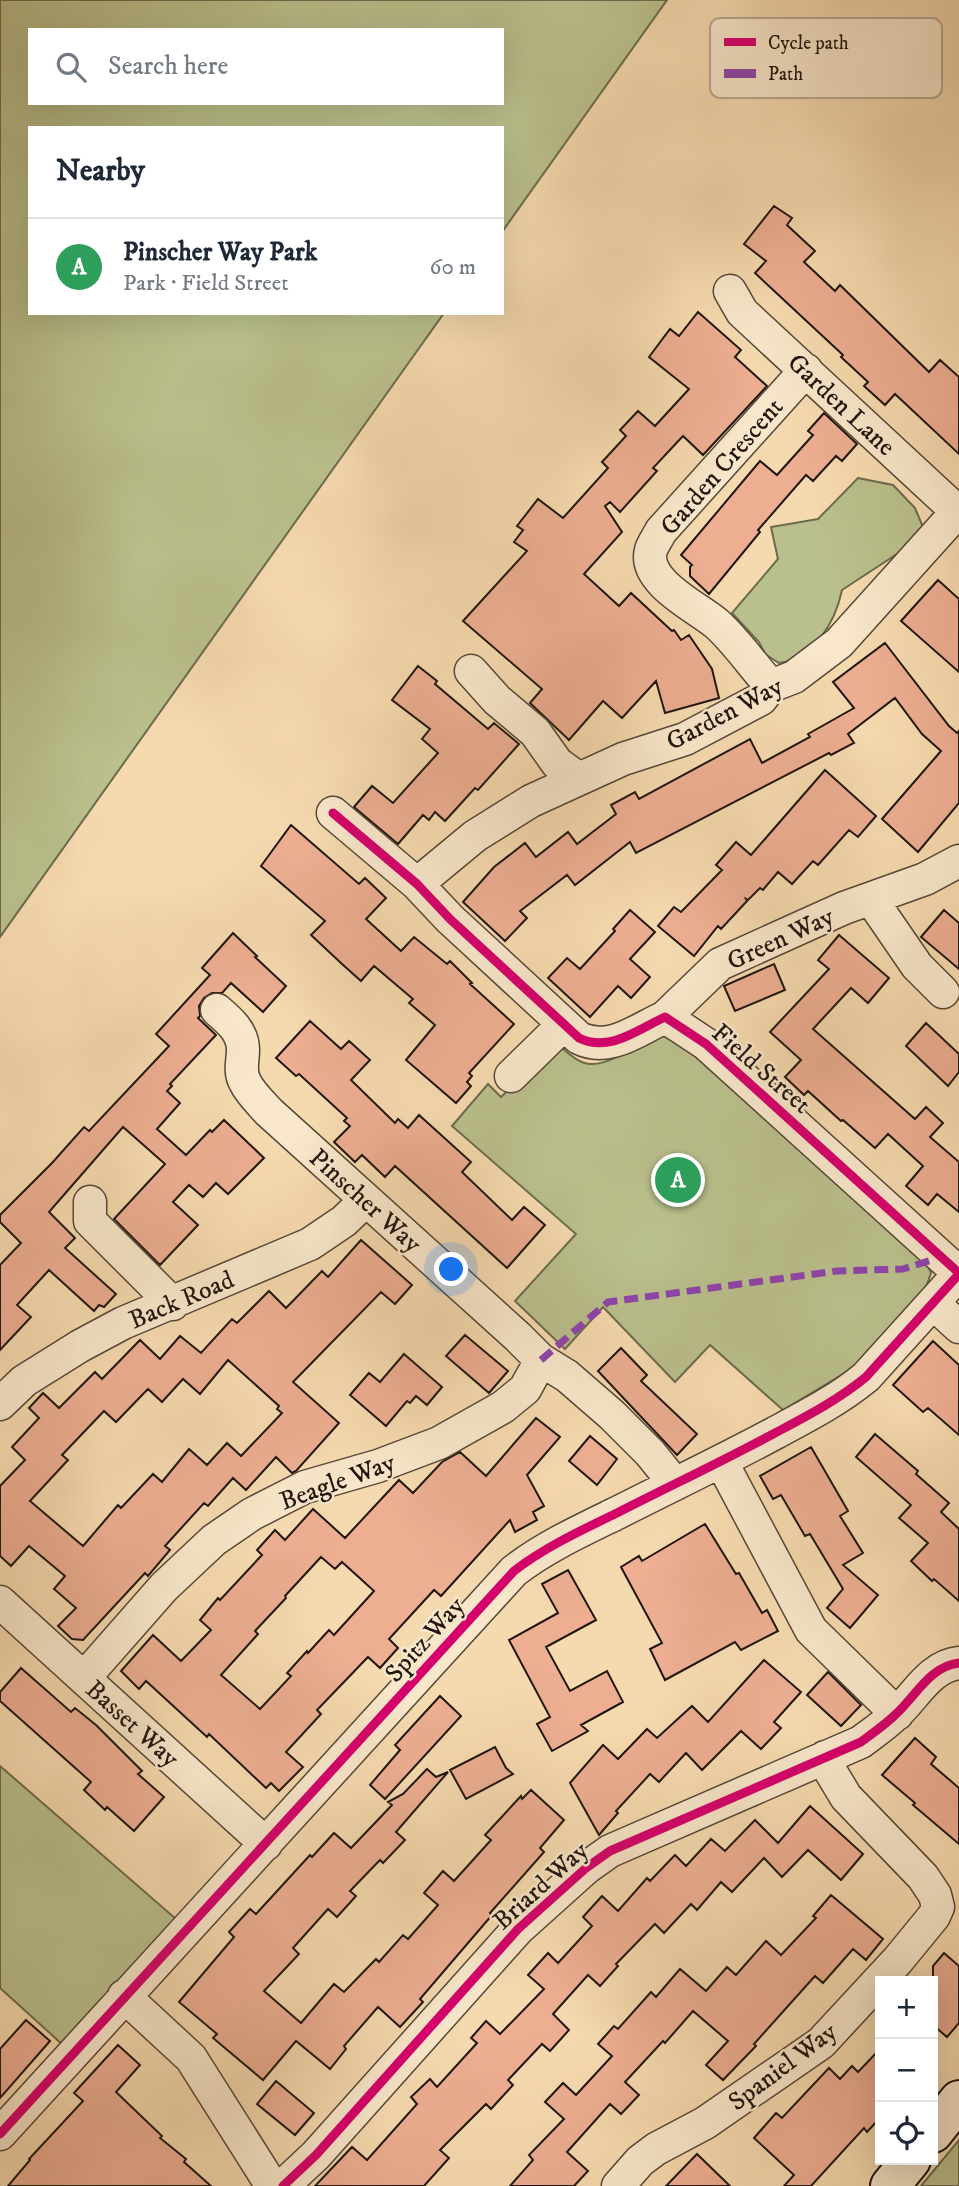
<!DOCTYPE html>
<html lang="en">
<head>
<meta charset="utf-8">
<style>
	body { margin:0; font-family:"IM FELL DW Pica",serif; background:#f6f6f7; color:#1f2937 }
	.controls { position:absolute; right:21px; bottom:21px; display:grid; overflow:hidden; border-radius:0px; box-shadow:0 7px 28px #0002 }
	.controls button { width:63px; height:63px; display:grid; place-items:center; padding:0; border:0; border-bottom:2px solid #e0e1e3; background:#fff; color:#1f2937; font:35px sans-serif }
	.you { position:absolute; left:452px; top:1270px; width:24px; height:24px; margin:-18px; border:5px solid #fff; border-radius:50%; background:#1a73e8; box-shadow:0 0 0 10px #1a73e833 }
	.badge { display:grid; place-items:center; width:46px; height:46px; border-radius:50%; background:#0b8043; color:#fff; font-size:23px; font-weight:700 }
	.pin { position:absolute; translate:-50% -50%; border:4px solid #fff; box-shadow:0 2px 7px #0006 }
	.list { margin:0; padding:0; list-style:none }
	h2 { display:flex; justify-content:space-between; align-items:center; height:91px; margin:0; padding:0 28px; font-size:30px }
	h2 small { font-size:23px; font-weight:400; color:#747a83 }
	.list li { display:grid; grid-template-columns:46px 1fr auto; gap:21px; align-items:center; box-sizing:border-box; height:98px; padding:0 28px; border-top:2px solid #e0e1e3 }
	.list b { display:block; font-size:26px; white-space:nowrap }
	.list p { margin:0; font-size:23px; white-space:nowrap; color:#747a83 }
	.list em { font-size:23px; font-style:normal; color:#747a83 }
	.icon { flex:none; width:38px; height:38px; fill:none; stroke:currentColor; stroke-width:2; stroke-linecap:round; stroke-linejoin:round }
	.map { position:relative; flex:none; width:959px; height:2186px; overflow:hidden }
	.search { position:absolute; background:#fff; box-shadow:0 7px 28px #0002; left:28px; top:28px; width:476px; height:77px; display:flex; align-items:center; gap:18px; box-sizing:border-box; padding:0 24px; border-radius:0px; color:#747a83; font-size:26px }
	.panel { position:absolute; background:#fff; box-shadow:0 7px 28px #0002; left:28px; top:126px; width:476px; height:189px; border-radius:0px }
	.map>svg:first-child { display:block }
</style>
</head>
<body>
<div class="map">
<svg width="959" height="2186" viewBox="0 0 959 2186">
	<rect width="100%" height="100%" fill="#f6daaf"/>
	<filter id="stains"><feTurbulence type="fractalNoise" baseFrequency=".00286" numOctaves="4"/><feColorMatrix values="0 0 0 0 .2 0 0 0 0 .09 0 0 0 0 .02 0 0 0 .5 -.17"/></filter>
	<radialGradient id="worn" r=".72"><stop offset=".6" stop-color="#630" stop-opacity="0"/><stop offset="1" stop-color="#630" stop-opacity=".3"/></radialGradient>
	<path fill="#bac08d" stroke="#6c6b4e" stroke-width="2" fill-rule="evenodd" d="M0 0H667L502 232V128H30V313H444L0 937ZM30 30H502V103H30Z
		M858 478 893 485 915 508 923 527 900 552 842 590C835 623 814 658 779 663L765 654 759 642 732 613 778 559 771 527 818 519Z
		M660 1032 682 1037 921 1250 931 1273 924 1293 861 1360 845 1373 783 1410 710 1345 675 1382 603 1307 565 1349 515 1301 576 1234 452 1126 488 1084 501 1097 557 1044C566 1051 577 1063 590 1064 610 1066 642 1042 660 1032Z
		M0 1766 176 1919 63 2045 0 1988Z
		M959 2140V2186H921Z"/>
	<path fill="#edae92" stroke="#1f160f" stroke-width="2" fill-rule="evenodd" d="M774 206 792 218 787 225 815 251 804 262 835 291 840 285 929 372 940 360 959 377V454L895 394 885 405 864 386 868 382 841 357 843 355 755 273 766 261 744 244Z
		M698 312 741 350 735 357 767 386 703 455 683 436 653 468 657 471 620 512 610 502 605 506 622 532 584 574 619 606 631 593 672 631 674 630 681 640 689 635 712 669 719 698 665 713 656 681 622 718 603 701 569 740 530 703 542 689 463 621 527 551 514 542 523 530 517 526 538 499 563 518 608 468 602 462 626 436 620 430 638 411 655 426 689 389 649 357 670 329 679 336Z
		M824 413 857 444 842 461 836 456 813 481 806 475 758 530 760 532 709 594 690 576V567L692 565 681 555 760 461 777 475 813 435 808 431Z
		M938 580 959 599V672L901 621Z
		M885 643 949 726 957 733 959 731V803L918 852 882 819 941 751 922 734 895 698 848 734 854 743 831 755 829 753 636 853 630 842 575 885 567 875 520 911 527 918 505 941 463 902 494 867 525 843 536 857 568 832 577 844 616 814 611 805 635 792 639 799 750 739 762 763 810 737 808 734 854 708 833 682Z
		M418 666 437 681 435 684 488 729 494 723 519 744 478 790 475 788 445 821 435 812 429 820 423 815 398 844 354 807 372 786 393 803 438 753 422 739 430 729 392 700Z
		M825 770 876 816 858 837 849 830 818 865 813 861 792 884 778 872 763 890 760 888 748 900 746 899 747 901 721 929 718 926 694 956 658 926 674 907 681 912 722 870 716 865 736 842 751 855Z
		M291 825 359 884 365 878 386 898 366 919 401 951 414 937 447 964 450 961 472 983 470 984 514 1024 469 1073 472 1076 467 1082 471 1086 456 1103 406 1060 435 1025 409 1003 413 999 374 966 361 981 342 964 311 935 325 921 261 866Z
		M630 910 655 932 630 959 650 977 631 998 618 986 590 1017 548 978 567 958 580 969 615 931 613 929Z
		M944 910 959 923V969L921 937Z
		M233 933 257 956 255 957 286 986 263 1012 231 983 222 993H212L204 998 199 1006 200 1016 198 1018 216 1035 170 1084 172 1086 167 1091 180 1103 157 1129 186 1155 210 1130 212 1132 224 1120 264 1158 228 1194 216 1183 203 1197 189 1185 173 1202 198 1225 160 1265 114 1219 165 1164 123 1127 49 1212 75 1238 65 1248 116 1294 104 1307 99 1305 94 1311 49 1270 17 1305 31 1317 0 1350V1265L21 1243 0 1222V1215L52 1163 84 1127 89 1131 169 1046 156 1034 210 975 202 968Z
		M839 935 889 978 868 1003 851 988 813 1029 915 1119 926 1107 943 1123 930 1137 959 1162V1212L937 1194 928 1205 906 1186 923 1166 888 1134 875 1148 843 1120 841 1121 808 1091 804 1095 785 1077 801 1060 770 1032 829 969 818 960Z
		M774 964 785 990 735 1011 724 986Z
		M310 1021 341 1049 349 1041 370 1060 351 1080 395 1123 398 1119 408 1128 419 1115 471 1162 462 1172 512 1220 524 1207 545 1225 507 1268 395 1166 385 1177 362 1155 355 1162 334 1142 350 1126 344 1121 347 1118 299 1074 296 1076 276 1058Z
		M926 1023 959 1054V1072L948 1086 906 1046Z
		M361 1240 412 1285 395 1304 381 1292 293 1382 339 1423 296 1471 292 1473 276 1457 246 1490 233 1478 208 1506 204 1503 165 1546 170 1550 148 1576 145 1573 83 1640 72 1639 58 1626 76 1608 54 1589 65 1576 29 1546 11 1566 0 1556V1486L25 1460 12 1447 39 1418 29 1408 43 1393 59 1408 95 1372 102 1379 140 1340 160 1359 180 1336 201 1353 232 1319 237 1323 269 1291 286 1308 322 1271 328 1277ZM228 1360 279 1406 277 1409 282 1413 241 1456 227 1443 207 1465 189 1449 162 1482 153 1474 121 1508 118 1505 83 1546 30 1501 68 1460 62 1455 104 1411 116 1422 148 1389 162 1402 183 1379 200 1394Z
		M465 1335 508 1371 489 1393 446 1356Z
		M933 1341 959 1365V1435L928 1408 923 1412 893 1385Z
		M621 1348 647 1375 641 1381 697 1434 677 1455 598 1371Z
		M404 1354 442 1387 427 1405 416 1396 410 1403 407 1401 386 1426 350 1395 369 1373 380 1382Z
		M536 1418 560 1437 527 1475 544 1506 533 1512 537 1520 515 1532 510 1520 441 1596 434 1590 389 1639 398 1648 380 1668 368 1657 317 1710 321 1714 286 1752 303 1767 279 1791 271 1783 266 1788 209 1734 207 1737 146 1681 139 1689 121 1671 153 1635 181 1661 211 1630 200 1620 218 1598 220 1600 262 1555 257 1550 275 1530 285 1540 313 1509 345 1538 399 1480 413 1493 442 1462 460 1452 486 1476ZM321 1557 335 1569 342 1562 374 1591 334 1635 329 1630 308 1653 307 1651 287 1673 291 1676 260 1709 221 1675 258 1634 255 1631 286 1598 285 1596Z
		M875 1434 918 1471 916 1474 949 1503 941 1512 959 1529V1601L934 1579 932 1581 911 1561 928 1543 899 1518 911 1505 856 1457Z
		M590 1436 617 1459 597 1485 569 1461Z
		M811 1447 848 1511 840 1516 863 1553 843 1565 878 1595 850 1628 827 1608 843 1589 810 1534 805 1536 781 1495 773 1499 760 1476Z
		M705 1524 736 1574 739 1573 762 1613 767 1610 778 1631 741 1650 735 1642 665 1680 650 1649 662 1643 621 1567 639 1556 642 1561Z
		M568 1570 596 1620 546 1647 570 1691 607 1671 623 1702 581 1725 588 1731 552 1751 537 1724 550 1717 509 1640 558 1613 542 1584Z
		M764 1660 801 1692 774 1722 781 1728 761 1749 741 1731 702 1770 686 1753 659 1782 650 1774 616 1811 618 1813 599 1835 570 1783 603 1745 618 1759 647 1729 657 1738 692 1706 708 1722Z
		M21 1668 71 1712 75 1708 96 1725 142 1771 138 1774 164 1797 134 1831 107 1807 105 1810 84 1790 91 1782 0 1701V1692Z
		M828 1672 861 1705 841 1726 807 1695Z
		M440 1696 461 1716 385 1799 370 1785 400 1750 395 1745Z
		M915 1738 936 1757 931 1764 959 1788V1844L913 1805 915 1803 882 1775Z
		M495 1747 506 1768 513 1774 466 1799 450 1770Z
		M427 1769 436 1777 448 1772 396 1832 405 1840 383 1863 380 1860 350 1891 356 1896 337 1917 328 1909 293 1948 299 1954 264 1991 301 2023 334 1984 344 1992 376 1959 379 1962 403 1935 408 1939 438 1905 424 1893 443 1871 454 1881 491 1840 485 1835 521 1796 522 1799 531 1790 564 1820 540 1848 544 1852 490 1913 492 1915 420 1999 423 2002 400 2027 378 2007 344 2046 346 2049 330 2069 296 2041 263 2080 213 2038 217 2034 179 2002 234 1937 229 1932 250 1909 256 1914 310 1855 312 1857 334 1833 351 1848 392 1805 388 1802 403 1794Z
		M810 1806 863 1854 841 1880 808 1850 782 1877 764 1858 732 1892 721 1882 697 1910 691 1904 664 1933 655 1924 616 1964 618 1966 600 1986 588 1975 553 2014 569 2030 550 2051 542 2044 508 2080 513 2085 491 2109 486 2104 440 2150 449 2158 424 2186H315L352 2147 367 2160 417 2104 411 2097 430 2079 437 2087 477 2043 471 2038 486 2021 500 2034 544 1989 528 1975 548 1953 558 1963 592 1926 583 1917 602 1896 618 1911 647 1878 650 1881 675 1855 686 1866 711 1839 725 1851 755 1820 778 1843Z
		M831 1895 883 1939 866 1960 853 1949 823 1983 815 1976 754 2044 756 2046 723 2080 706 2065 728 2041 693 2011 665 2043 663 2041 625 2082 639 2095 621 2114 610 2104 567 2152 588 2171 574 2186H510L533 2160 529 2155 564 2119 545 2102 563 2083 576 2095 612 2056 598 2044 614 2026 618 2029 651 1992 656 1997 680 1969 706 1991 727 1967 736 1975 766 1941 781 1955 816 1918 813 1916Z
		M944 1953 959 1966V2023L947 2037 933 2025V1966Z
		M26 2020 50 2041 0 2098V2049Z
		M118 2045 140 2065 116 2092 162 2136 160 2138 186 2159 184 2162 211 2186H8L30 2160 29 2159 83 2101 74 2093Z
		M880 2049V2118L867 2132 864 2128 811 2186H784L794 2175 754 2138 776 2113 782 2118 829 2068 840 2079 852 2066 858 2072Z
		M276 2081 314 2113 295 2135 257 2104Z
		M697 2154 730 2186H666Z"/>
	<g fill="none" stroke-linecap="round" stroke-linejoin="round">
		<g stroke="#554737" stroke-width="35">
			<path id="street" d="M730 291 742 312 959 513
				M471 671 497 700 535 732 557 763 579 779
				M771 686C754 667 735 640 717 624 699 608 642 582 651 550 653 544 658 537 661 531L806 370
				M333 813 417 884 450 919 579 1038C609 1053 637 1030 665 1017L706 1044 959 1273
				M417 884 475 836 531 801 623 759 685 739 761 699 771 686 794 677 839 643 957 512
				M871 899 917 966 943 992
				M217 1010C230 1021 243 1032 243 1050 243 1062 239 1071 245 1082 250 1093 261 1103 269 1112L518 1337 541 1360 567 1376 612 1415 650 1453 675 1484
				M665 1017 720 964 844 908 925 879 959 861
				M511 1076 563 1025
				M90 1202V1221L173 1304
				M933 1303 959 1327
				M0 1404 24 1381 80 1346 123 1323 310 1244 344 1221 366 1200
				M721 1461 811 1630 897 1714
				M0 1602 266 1844
				M84 1678 164 1587 214 1540 252 1514 305 1487 378 1466 439 1443 503 1407 525 1389 541 1360
				M124 1996 191 2058 272 2186
				M0 2134 514 1571C545 1547 582 1530 617 1513 670 1486 723 1461 775 1433 807 1416 838 1400 866 1377L959 1274
				M283 2186 316 2155 518 1929 586 1868 610 1851 861 1742C873 1733 886 1724 896 1714 915 1697 930 1666 959 1663
				M618 2186 640 2161 656 2149 705 2123 821 2043 898 1960 934 1916 938 1907 935 1895 923 1877 846 1797 831 1772 825 1757"/>
		</g>
		<g stroke="#1f160f" stroke-width="42">
			<path id="secondary" d="M933 2133 959 2100
				M890 2186 911 2160"/>
		</g>
		<use href="#street" stroke="#f9e7cb" stroke-width="32"/>
		<use href="#secondary" stroke="#f9e7cb" stroke-width="38"/>
		<path stroke="#8e44ad" stroke-width="7" stroke-dasharray="14 7" stroke-linecap="butt" d="M541 1360 608 1302 837 1271 903 1269 941 1257"/>
		<g stroke="#f9e7cb" stroke-width="13">
			<path id="cycleway" d="M333 813 417 884 450 919 579 1038C609 1053 637 1030 665 1017L706 1044 959 1273
				M0 2134 514 1571C545 1547 582 1530 617 1513 670 1486 723 1461 775 1433 807 1416 838 1400 866 1377L959 1274
				M283 2186 316 2155 518 1929 586 1868 610 1851 861 1742C873 1733 886 1724 896 1714 915 1697 930 1666 959 1663"/>
		</g>
		<use href="#cycleway" stroke="#d6006c" stroke-width="9"/>
	</g>
	<g text-anchor="middle" stroke-width="5" stroke-linejoin="round" paint-order="stroke">
		<g font-size="26" fill="#1f160f" stroke="#f9e7cb">
			<text transform="translate(842 404) rotate(43)" y="9">Garden Lane</text>
			<text transform="translate(721 466) rotate(-49)" y="9">Garden Crescent</text>
			<text transform="translate(724 713) rotate(-28)" y="9">Garden Way</text>
			<text transform="translate(780 938) rotate(-25)" y="9">Green Way</text>
			<text transform="translate(762 1068) rotate(41)" y="9">Field Street</text>
			<text transform="translate(366 1200) rotate(42)" y="9">Pinscher Way</text>
			<text transform="translate(181 1299) rotate(-23)" y="9">Back Road</text>
			<text transform="translate(337 1481) rotate(-20)" y="9">Beagle Way</text>
			<text transform="translate(424 1639) rotate(-48)" y="9">Spitz Way</text>
			<text transform="translate(133 1723) rotate(42)" y="9">Basset Way</text>
			<text transform="translate(540 1885) rotate(-42)" y="9">Briard Way</text>
			<text transform="translate(782 2066) rotate(-37)" y="9">Spaniel Way</text>
		</g>
	</g>
	<rect x="710" y="18" width="232" height="80" rx="10" fill="#f9e7cb" stroke="#b8a893" stroke-width="2"/>
	<rect x="724" y="38" width="32" height="8" fill="#d6006c"/>
	<rect x="724" y="69" width="32" height="9" fill="#8e44ad"/>
	<g font-size="19" fill="#1f160f">
		<text x="768" y="49">Cycle path</text>
		<text x="768" y="80">Path</text>
	</g>
	<rect width="100%" height="100%" filter="url(#stains)"/>
	<rect width="100%" height="100%" fill="url(#worn)"/>
</svg>
<div class="controls">
<button>+</button>
<button>−</button>
<button><svg class="icon" aria-label="locate" viewBox="0 0 24 24"><circle cx="12" cy="12" r="6"/><path d="M12 2v4M12 18v4M2 12h4M18 12h4"/></svg></button>
</div>
<div class="you"></div>
<div class="pin badge" style="left:678px;top:1180px;background:#2e9e5b">A</div>
<div class="search"><svg class="icon" aria-label="search" viewBox="0 0 24 24"><circle cx="10" cy="10" r="6"/><path d="M15 15l6 6"/></svg>Search here</div>
<section class="panel">
<h2>Nearby<small></small></h2>
<ul class="list">
<li><span class="badge" style="background:#2e9e5b">A</span><div><b>Pinscher Way Park</b><p>Park · Field Street</p></div><em>60 m</em></li>
</ul>
</section>
</div>
</body>
</html>
